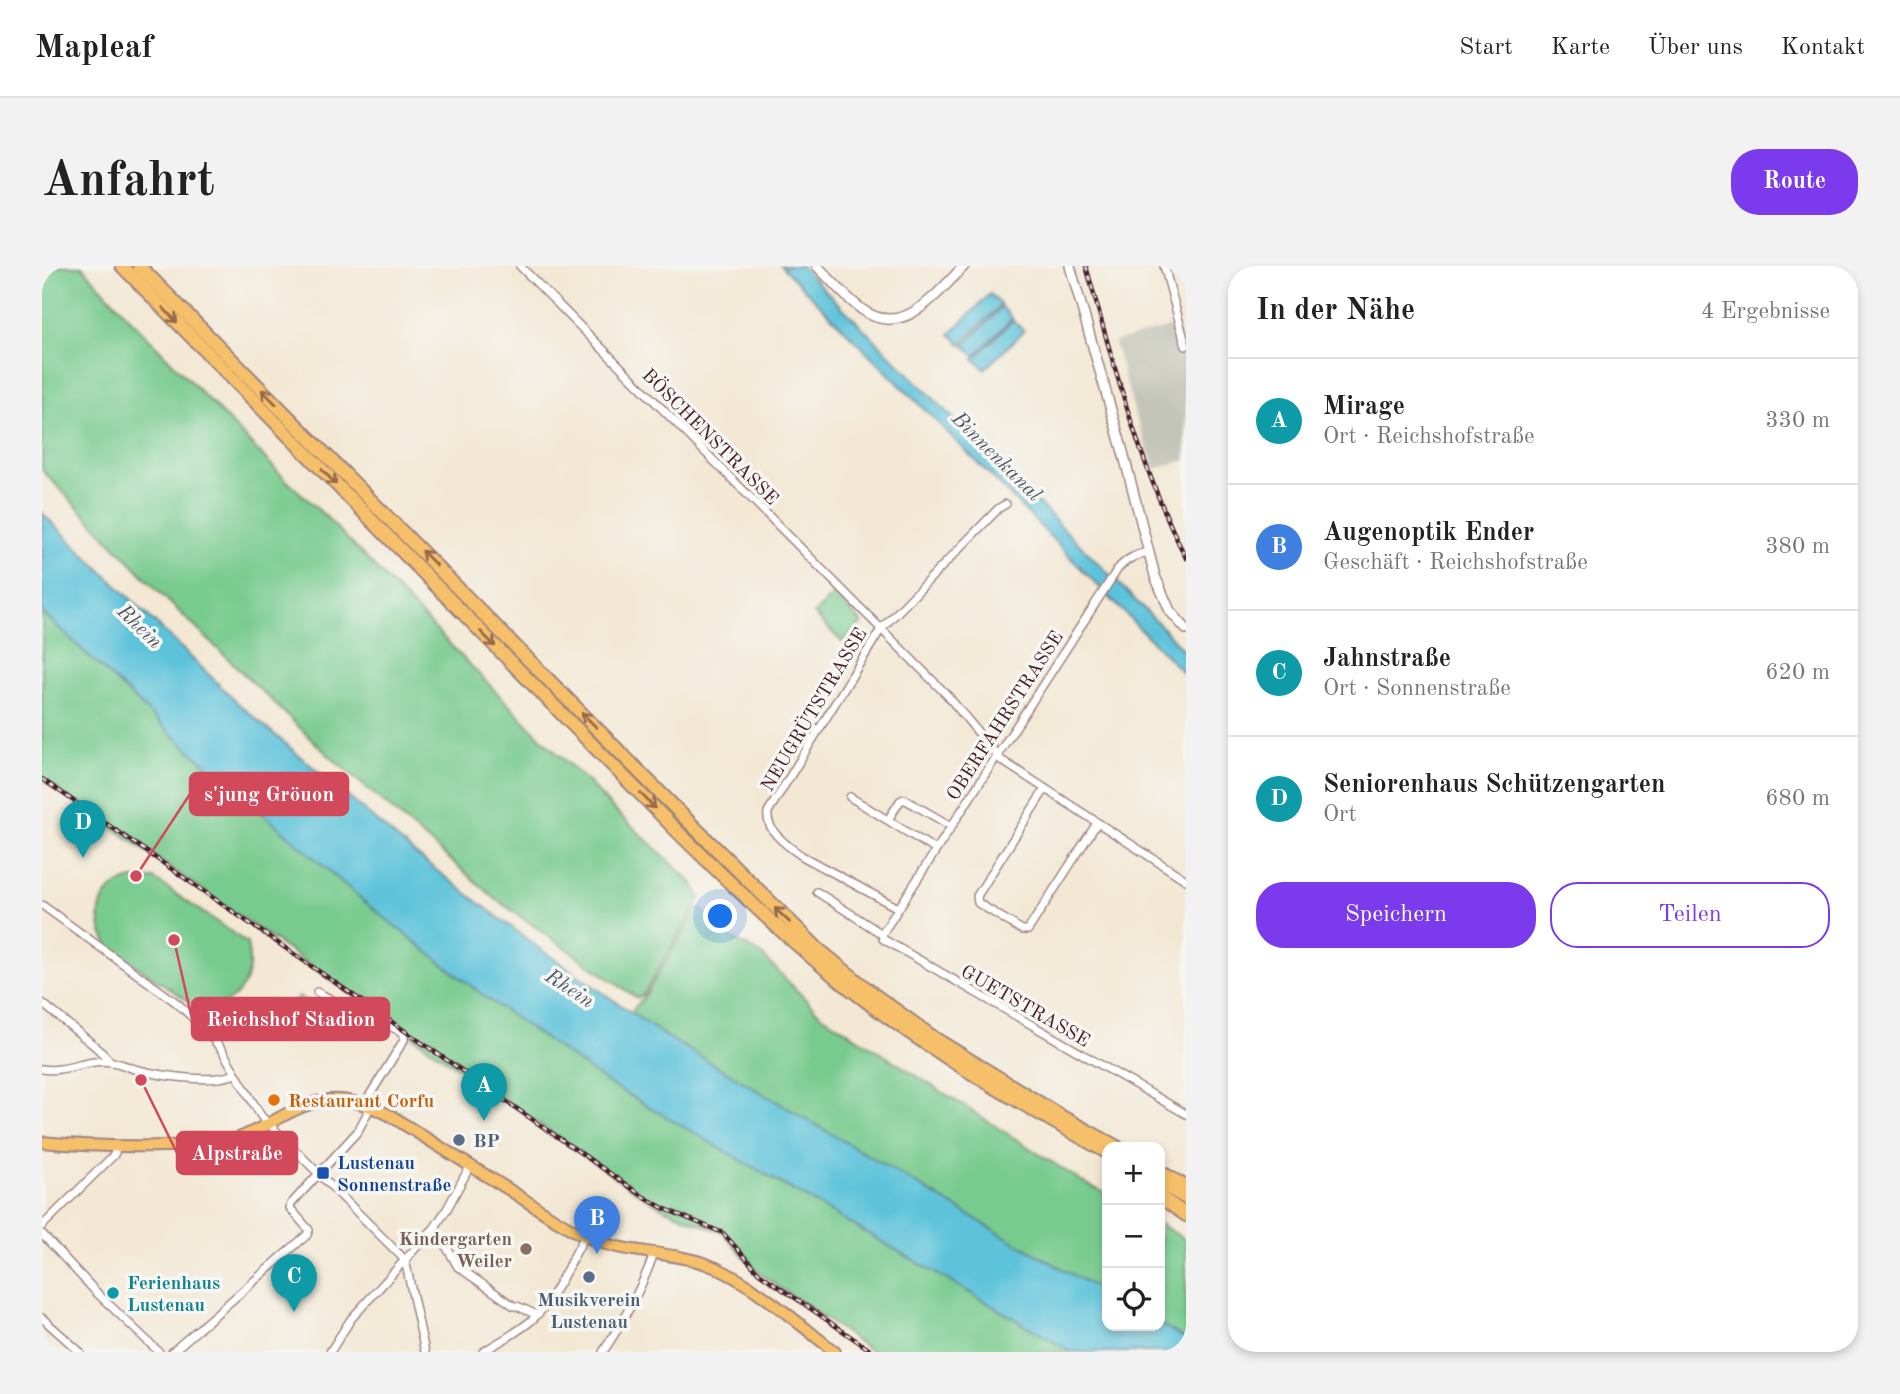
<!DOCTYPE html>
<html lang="de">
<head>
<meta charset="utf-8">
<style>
	body { margin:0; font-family:"Old Standard TT",serif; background:#f2f2f2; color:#222 }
	.controls { position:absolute; right:21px; bottom:21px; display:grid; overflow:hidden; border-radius:14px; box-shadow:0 4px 10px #0003 }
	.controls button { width:63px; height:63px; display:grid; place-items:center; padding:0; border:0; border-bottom:2px solid #e0e0e0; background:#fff; color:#222; font:35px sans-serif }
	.you { position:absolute; left:679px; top:651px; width:24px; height:24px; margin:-18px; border:5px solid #fff; border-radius:50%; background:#1a73e8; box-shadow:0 0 0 10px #1a73e833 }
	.badge { display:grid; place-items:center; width:46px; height:46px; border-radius:50%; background:#7c3aed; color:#fff; font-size:23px; font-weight:700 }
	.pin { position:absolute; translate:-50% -58px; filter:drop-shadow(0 2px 4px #0008) }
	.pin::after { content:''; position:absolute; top:37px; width:24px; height:21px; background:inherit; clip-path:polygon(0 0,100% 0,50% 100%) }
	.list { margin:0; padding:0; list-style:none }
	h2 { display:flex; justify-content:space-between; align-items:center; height:91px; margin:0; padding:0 28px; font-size:30px }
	h2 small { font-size:23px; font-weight:400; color:#767676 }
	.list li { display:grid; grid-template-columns:46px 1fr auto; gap:21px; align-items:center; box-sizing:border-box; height:126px; padding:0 28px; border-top:2px solid #e0e0e0 }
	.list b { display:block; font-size:26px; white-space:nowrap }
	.list p { margin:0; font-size:23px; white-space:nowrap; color:#767676 }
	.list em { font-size:23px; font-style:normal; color:#767676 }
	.actions { display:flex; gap:14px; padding:21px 28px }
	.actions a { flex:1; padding:16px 0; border:2px solid #7c3aed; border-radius:28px; text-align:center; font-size:24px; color:#7c3aed }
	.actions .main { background:#7c3aed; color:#fff }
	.icon { flex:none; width:38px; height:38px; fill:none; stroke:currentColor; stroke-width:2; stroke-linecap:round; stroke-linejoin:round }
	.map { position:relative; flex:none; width:1144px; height:1086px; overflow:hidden; border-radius:28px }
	header { display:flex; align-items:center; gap:42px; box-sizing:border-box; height:98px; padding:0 35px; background:#fff; border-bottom:2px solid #e0e0e0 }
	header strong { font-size:33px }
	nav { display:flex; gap:38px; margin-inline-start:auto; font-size:24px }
	.intro { display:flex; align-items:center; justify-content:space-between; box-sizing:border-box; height:168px; padding:0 42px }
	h1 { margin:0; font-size:49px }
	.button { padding:18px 32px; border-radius:28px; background:#7c3aed; color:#fff; font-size:24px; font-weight:700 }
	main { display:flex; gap:42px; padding:0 42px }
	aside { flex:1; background:#fff; border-radius:28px; box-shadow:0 4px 10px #0003 }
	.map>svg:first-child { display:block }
</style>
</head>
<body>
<header>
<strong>Mapleaf</strong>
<nav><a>Start</a><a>Karte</a><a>Über uns</a><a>Kontakt</a></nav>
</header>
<div class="intro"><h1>Anfahrt</h1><a class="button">Route</a></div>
<main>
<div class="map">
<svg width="1144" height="1086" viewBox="0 0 1144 1086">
	<rect width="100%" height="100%" fill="#f6f6f2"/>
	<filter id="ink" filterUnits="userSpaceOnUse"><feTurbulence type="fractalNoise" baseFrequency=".0143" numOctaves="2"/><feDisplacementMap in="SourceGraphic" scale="14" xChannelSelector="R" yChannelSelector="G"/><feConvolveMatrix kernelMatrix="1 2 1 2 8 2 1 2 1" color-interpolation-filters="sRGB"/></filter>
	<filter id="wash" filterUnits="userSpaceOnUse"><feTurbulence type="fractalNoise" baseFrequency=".00686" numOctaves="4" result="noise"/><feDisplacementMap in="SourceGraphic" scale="28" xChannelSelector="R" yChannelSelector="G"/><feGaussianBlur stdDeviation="1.57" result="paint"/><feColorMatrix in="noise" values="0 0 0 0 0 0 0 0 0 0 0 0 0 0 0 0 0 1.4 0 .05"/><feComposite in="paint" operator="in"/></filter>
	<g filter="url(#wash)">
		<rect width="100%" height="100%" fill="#f3e8d4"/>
		<path fill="#c4c5b9" d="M1134 59 1144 93V194L1113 203 1094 151 1072 76Z"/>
		<path fill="#78cb8e" stroke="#61755c" stroke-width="2" d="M0 0H40L87 52 243 213 283 250 502 475 547 517 568 540 650 616 658 632 601 729 595 732 455 634 284 487 126 335 0 204Z
			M792 328 820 357 800 376 772 348Z
			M0 346 110 449 566 817 1030 1086H831L717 1007 681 967 621 942 602 931 0 513Z
			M90 613H112L205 677C206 685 208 693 207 700 206 718 192 738 173 740 165 741 158 740 151 738L69 683C50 656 53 623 90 613Z
			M656 641 687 671 718 687 778 748 1041 916 1065 928V1028L969 974 620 768 589 746 603 730Z
			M257 730 280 744 268 763 245 748Z
			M1118 958 1144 974V1073L1118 1058Z"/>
		<path fill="#5dc3da" stroke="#547182" stroke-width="2" d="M739 0H759L1121 362 1144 388V410L958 219Z
			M948 28 959 39 919 78 908 68Z
			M960 41 970 52 933 90 922 79Z
			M971 54 982 65 943 103 932 93Z
			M0 247 199 440 373 588 494 680 620 768 969 974 1065 1028V1060H1118V1058L1144 1073V1086H1030L566 817 443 731 324 637 137 475 0 346Z"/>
	</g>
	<g filter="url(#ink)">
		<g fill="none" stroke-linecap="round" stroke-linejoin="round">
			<g stroke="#9e8480" stroke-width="10">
				<path id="minor" d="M478 0 905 429 959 494 1144 614
					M1122 0 1144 80
					M1003 523 935 630 936 637 980 664H986L1055 557
					M808 531 894 584
					M846 554 858 535 862 533 909 560
					M775 626 840 668 841 673 1144 848
					M0 639 135 737 166 766 181 786 219 850 363 994
					M856 642 760 590C746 580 723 565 726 546L839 363 957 242 964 238
					M840 668 1075 304C1084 293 1093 289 1106 286
					M275 726 292 735 358 765 362 769V774L326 832 323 838
					M0 737 54 781 69 796
					M0 803C24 807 46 792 70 796 79 797 87 802 96 804 121 810 170 818 193 808
					M0 960 72 889 75 880
					M393 961 416 1001 472 1040H475L495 1049
					M0 968 56 1028 117 1086
					M363 994 383 1086
					M0 1052 38 1086
					M130 1086 265 969 267 964 248 942 249 938 316 865 329 840
					M288 1086 309 1053 393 961 405 943 428 900
					M441 1086C458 1075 477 1066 491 1053 511 1035 529 994 543 970
					M561 1086C582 1054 600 1023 612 987"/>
			</g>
			<g stroke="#9e8480" stroke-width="12">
				<path id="tertiary" d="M775 0C789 14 802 30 818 42 860 75 895 27 922 0
					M1028 0 1081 186 1113 310 1128 345 1144 363"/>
			</g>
			<g stroke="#9e8480" stroke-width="14">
				<path id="primary" d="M0 876C41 880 83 881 124 880 142 880 160 880 178 877 196 874 211 866 228 857 275 830 299 825 349 850 388 875 427 899 466 923 491 939 516 957 543 970 582 989 627 984 667 999 709 1015 757 1058 793 1086"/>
			</g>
			<g stroke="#9e8480" stroke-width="16">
				<path id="motorway" d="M80 0 638 568C698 627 759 686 827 737 902 794 984 840 1065 886
					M97 0 646 555 777 684 831 728 892 772 1020 851 1075 881
					M1118 906 1144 921
					M1118 917 1144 932
					M1118 931 1144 949"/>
			</g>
			<use href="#minor" stroke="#fff" stroke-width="7"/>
			<use href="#tertiary" stroke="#fff" stroke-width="9"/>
			<use href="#primary" stroke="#f6c06b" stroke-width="10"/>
			<use href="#motorway" stroke="#f6c06b" stroke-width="12"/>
			<g stroke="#4a1f2b" stroke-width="4.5">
				<path id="rail" d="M1044 0C1072 99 1097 199 1144 292
					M0 513 602 931 621 942 681 967 717 1007 831 1086"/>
			</g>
			<use href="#rail" stroke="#f6f6f2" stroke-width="2" stroke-dasharray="5" stroke-linecap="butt"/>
		</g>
		<defs><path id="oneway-shaft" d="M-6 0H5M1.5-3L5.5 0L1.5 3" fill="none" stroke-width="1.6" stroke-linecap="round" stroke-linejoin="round" transform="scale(1.75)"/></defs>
		<g stroke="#976748">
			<use href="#oneway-shaft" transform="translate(128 49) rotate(46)"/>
			<use href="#oneway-shaft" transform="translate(227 131) rotate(-135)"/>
			<use href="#oneway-shaft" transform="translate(287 211) rotate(46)"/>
			<use href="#oneway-shaft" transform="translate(387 292) rotate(-135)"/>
			<use href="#oneway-shaft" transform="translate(446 373) rotate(45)"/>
			<use href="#oneway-shaft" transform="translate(547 454) rotate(-135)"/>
			<use href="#oneway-shaft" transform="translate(606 535) rotate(45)"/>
			<use href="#oneway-shaft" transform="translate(740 649) rotate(-136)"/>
		</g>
	</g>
	<circle fill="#e8710a" stroke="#f6f6f2" stroke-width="2.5" cx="232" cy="834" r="7"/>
	<g fill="#5c6f8a" stroke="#f6f6f2" stroke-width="2.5">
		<circle cx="417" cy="874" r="7"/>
		<circle cx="547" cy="1011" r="7"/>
	</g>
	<rect fill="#1a4fb4" stroke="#f6f6f2" stroke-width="2.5" x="274" y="900" width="14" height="14" rx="3.5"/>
	<circle fill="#8d6e63" stroke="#f6f6f2" stroke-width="2.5" cx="484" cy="983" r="7"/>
	<circle fill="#0f9aa8" stroke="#f6f6f2" stroke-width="2.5" cx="71" cy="1027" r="7"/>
	<g text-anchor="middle" stroke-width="7" stroke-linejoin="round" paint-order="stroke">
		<g font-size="19" fill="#4a1f2b" stroke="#f6f6f2">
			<text transform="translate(669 170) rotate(45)" y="7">BÖSCHENSTRASSE</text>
			<text transform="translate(771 443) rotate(-59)" y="7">NEUGRÜTSTRASSE</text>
			<text transform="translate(962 449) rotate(-57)" y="7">OBERFAHRSTRASSE</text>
			<text transform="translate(984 739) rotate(30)" y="7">GUETSTRASSE</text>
		</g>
		<g font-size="19" font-weight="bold" fill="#c56008" stroke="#f6f6f2" text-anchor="start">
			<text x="246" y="841">Restaurant Corfu</text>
		</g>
		<g font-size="19" font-weight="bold" fill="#4e5e75" stroke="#f6f6f2" text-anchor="start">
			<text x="431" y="881">BP</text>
			<text x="547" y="1040" text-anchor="middle">Musikverein<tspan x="547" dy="22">Lustenau</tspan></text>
		</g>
		<g font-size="19" font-weight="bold" fill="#164399" stroke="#f6f6f2" text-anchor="start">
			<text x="295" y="903">Lustenau<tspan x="295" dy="22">Sonnenstraße</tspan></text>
		</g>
		<g font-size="19" font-weight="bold" fill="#785e54" stroke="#f6f6f2" text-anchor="end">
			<text x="470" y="979">Kindergarten<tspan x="470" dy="22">Weiler</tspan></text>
		</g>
		<g font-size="19" font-weight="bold" fill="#0d838f" stroke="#f6f6f2" text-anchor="start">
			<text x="85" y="1023">Ferienhaus<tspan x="85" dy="22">Lustenau</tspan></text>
		</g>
		<g font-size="21" font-style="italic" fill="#515868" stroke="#f6f6f2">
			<text transform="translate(955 190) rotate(45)" y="7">Binnenkanal</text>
			<text transform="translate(98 360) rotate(44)" y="7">Rhein</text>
			<text transform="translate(528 722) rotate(33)" y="7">Rhein</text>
		</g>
	</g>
	<path fill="none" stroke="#d1495b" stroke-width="2.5" d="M94 610L148 528M132 674L150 753M99 814L135 887"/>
	<g fill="#d1495b" stroke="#f6f6f2" stroke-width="2.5">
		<circle cx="94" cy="610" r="7"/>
		<circle cx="132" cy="674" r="7"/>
		<circle cx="99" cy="814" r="7"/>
	</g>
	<g fill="#d1495b" stroke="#d1495b" stroke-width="2.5">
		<rect x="148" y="507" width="158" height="42" rx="7"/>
		<rect x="150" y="732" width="197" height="42" rx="7"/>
		<rect x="135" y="866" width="120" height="42" rx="7"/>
	</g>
	<g font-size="21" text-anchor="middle" font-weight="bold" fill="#fff">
		<text x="227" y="535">s'jung Gröuon</text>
		<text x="249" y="760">Reichshof Stadion</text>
		<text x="195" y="894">Alpstraße</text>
	</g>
</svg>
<div class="controls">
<button>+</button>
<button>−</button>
<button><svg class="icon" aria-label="locate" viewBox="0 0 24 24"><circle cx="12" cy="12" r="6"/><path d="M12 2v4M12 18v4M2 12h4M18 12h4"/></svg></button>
</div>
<div class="you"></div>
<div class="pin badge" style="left:442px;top:855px;background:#0f9aa8">A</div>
<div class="pin badge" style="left:555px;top:988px;background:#3f7fe0">B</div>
<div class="pin badge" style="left:252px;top:1046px;background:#0f9aa8">C</div>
<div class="pin badge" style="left:41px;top:592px;background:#0f9aa8">D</div>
</div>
<aside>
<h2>In der Nähe<small>4 Ergebnisse</small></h2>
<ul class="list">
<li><span class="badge" style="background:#0f9aa8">A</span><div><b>Mirage</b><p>Ort · Reichshofstraße</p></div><em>330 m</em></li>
<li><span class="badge" style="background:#3f7fe0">B</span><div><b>Augenoptik Ender</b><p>Geschäft · Reichshofstraße</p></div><em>380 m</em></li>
<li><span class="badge" style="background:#0f9aa8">C</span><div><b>Jahnstraße</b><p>Ort · Sonnenstraße</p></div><em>620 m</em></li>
<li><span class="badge" style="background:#0f9aa8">D</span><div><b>Seniorenhaus Schützengarten</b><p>Ort</p></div><em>680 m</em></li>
</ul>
<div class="actions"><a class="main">Speichern</a><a>Teilen</a></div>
</aside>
</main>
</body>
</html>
